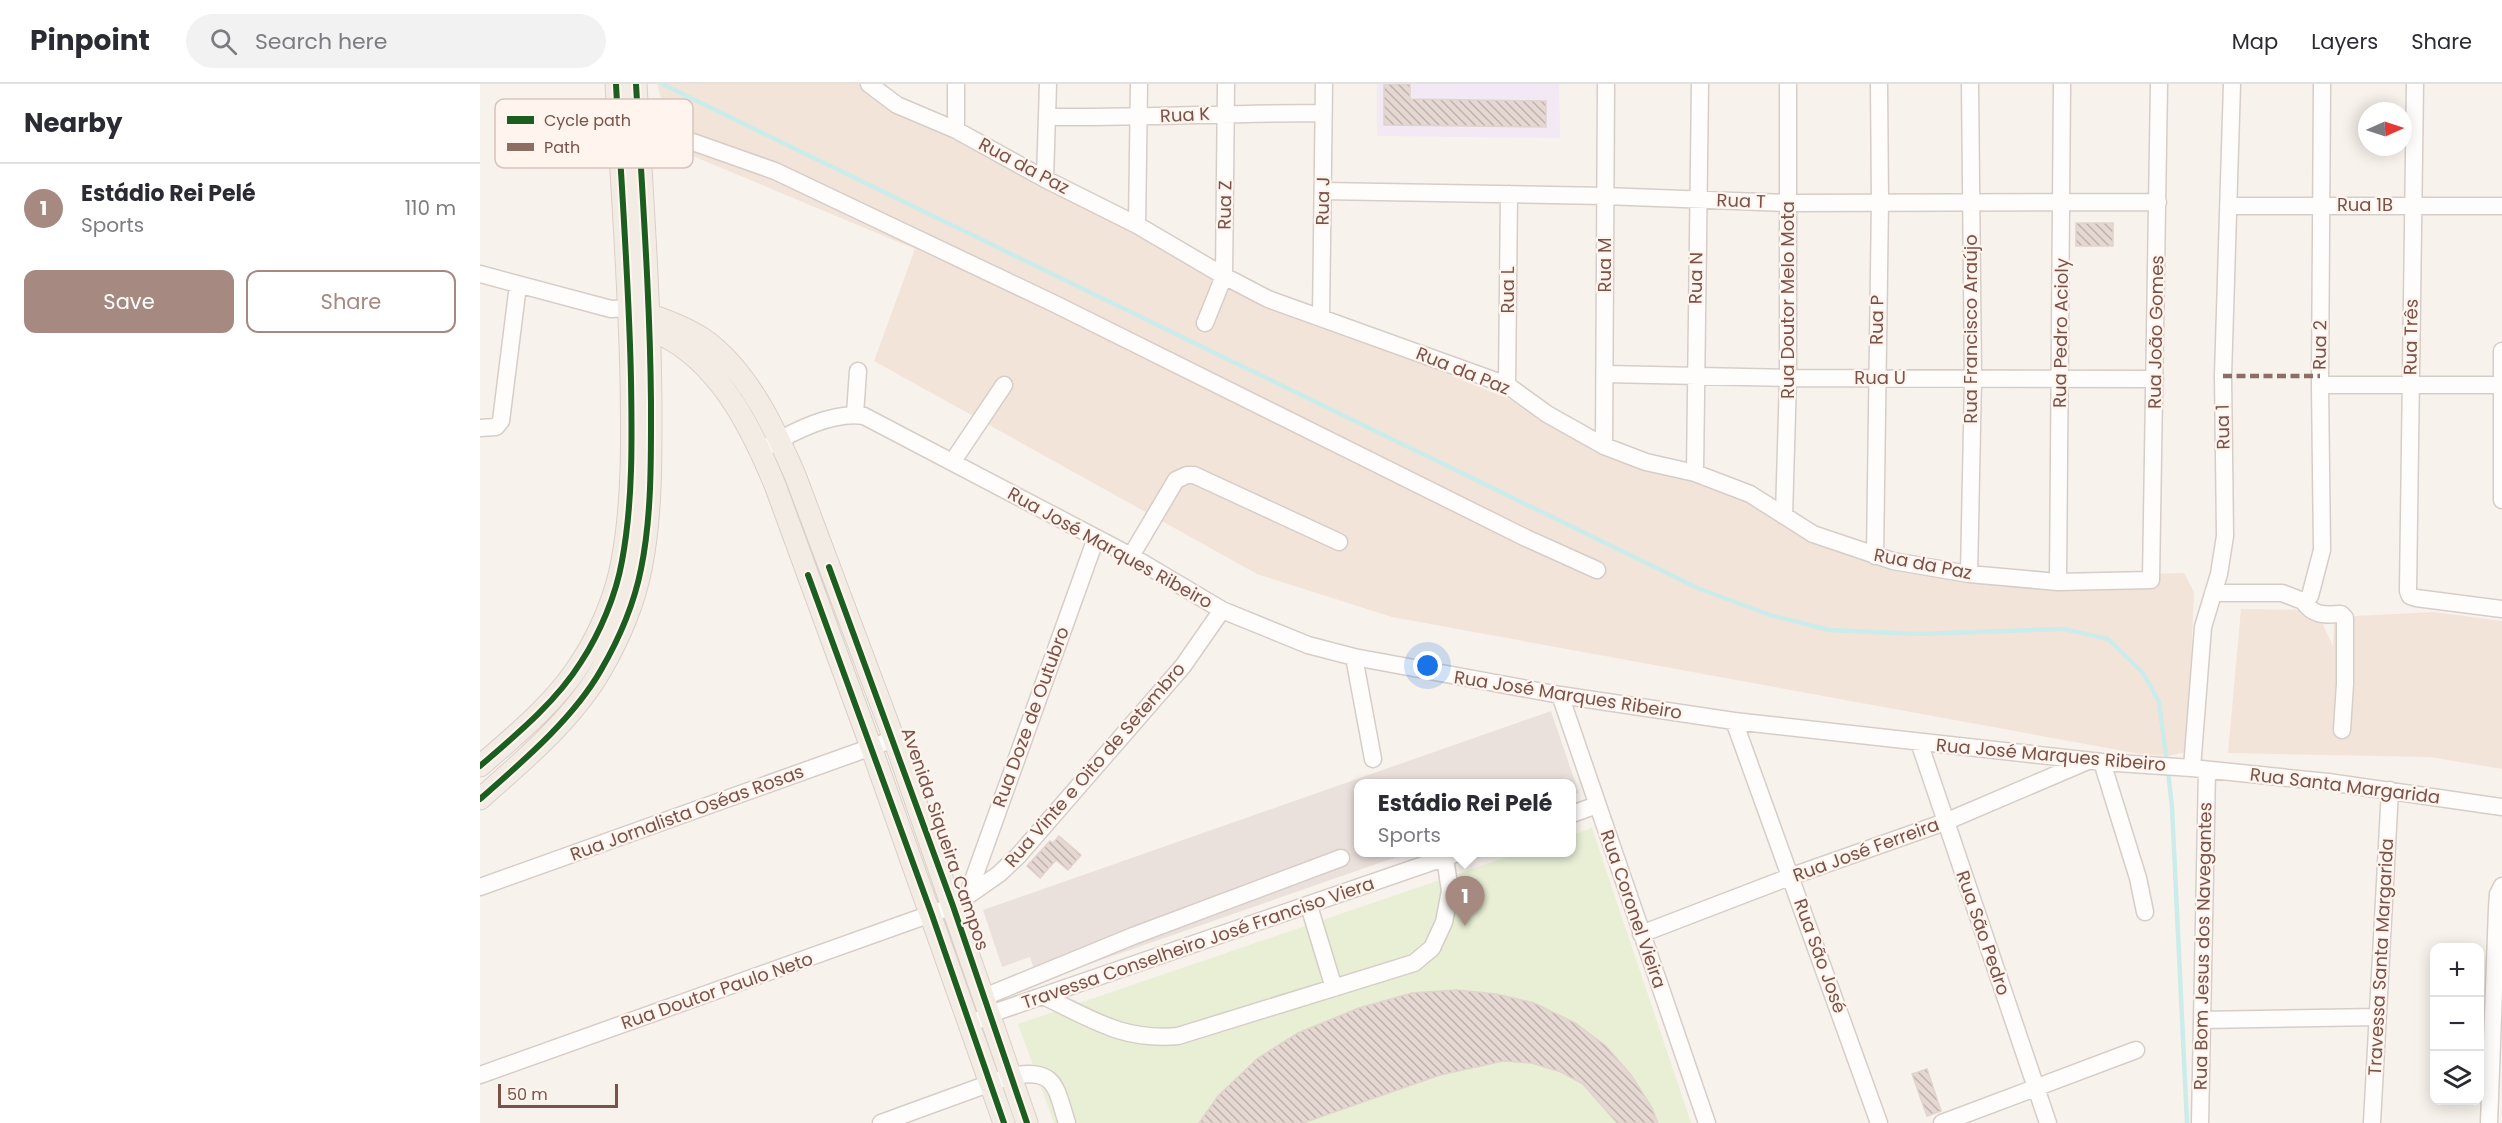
<!DOCTYPE html>
<html lang="en">
<head>
<meta charset="utf-8">
<style>
	body { margin:0; font-family:Poppins,sans-serif; background:#f2f2f3; color:#2b2b33 }
	.controls { position:absolute; right:18px; bottom:18px; display:grid; overflow:hidden; border-radius:12px; box-shadow:0 3px 15px #0003 }
	.controls button { width:54px; height:54px; display:grid; place-items:center; padding:0; border:0; border-bottom:2px solid #e1e1e2; background:#fff; color:#2b2b33; font:30px sans-serif }
	.compass { position:absolute; left:1878px; top:18px; width:54px; height:54px; border-radius:50%; background:#fff; box-shadow:0 3px 15px #0003; rotate:87deg }
	.scale { position:absolute; left:18px; bottom:15px; width:120px; box-sizing:border-box; padding-left:6px; border:3px solid #7a5248; border-top:0; font-size:16px; line-height:21px; white-space:nowrap; color:#7a5248; -webkit-text-stroke:4px #fff5ee; paint-order:stroke }
	.you { position:absolute; left:948px; top:582px; width:21px; height:21px; margin:-15px; border:4px solid #fff; border-radius:50%; background:#1a73e8; box-shadow:0 0 0 9px #1a73e833 }
	.badge { display:grid; place-items:center; width:39px; height:39px; border-radius:50%; background:#a68a81; color:#fff; font-size:20px; font-weight:700 }
	.pin { position:absolute; translate:-50% -50px; filter:drop-shadow(0 2px 3px #0008) }
	.pin::after { content:''; position:absolute; top:32px; width:21px; height:18px; background:inherit; clip-path:polygon(0 0,100% 0,50% 100%) }
	.popup { position:absolute; left:874px; top:695px; width:222px; height:78px; box-sizing:border-box; display:grid; place-content:center; border-radius:12px; background:#fff; filter:drop-shadow(0 2px 4px #0005); font-size:20px; white-space:nowrap; color:#7c7c81 }
	.popup b { font-size:22px; color:#2b2b33 }
	.popup::after { content:''; position:absolute; left:50%; top:100%; margin-left:-12px; border:12px solid transparent; border-top-color:#fff }
	.list { margin:0; padding:0; list-style:none }
	h2 { display:flex; justify-content:space-between; align-items:center; height:78px; margin:0; padding:0 24px; font-size:26px }
	h2 small { font-size:20px; font-weight:400; color:#7c7c81 }
	.list li { display:grid; grid-template-columns:39px 1fr auto; gap:18px; align-items:center; box-sizing:border-box; height:90px; padding:0 24px; border-top:2px solid #e1e1e2 }
	.list b { display:block; font-size:22px; white-space:nowrap }
	.list p { margin:0; font-size:20px; white-space:nowrap; color:#7c7c81 }
	.list em { font-size:20px; font-style:normal; color:#7c7c81 }
	.actions { display:flex; gap:12px; padding:18px 24px }
	.actions a { flex:1; padding:14px 0; border:2px solid #a68a81; border-radius:12px; text-align:center; font-size:21px; color:#a68a81 }
	.actions .main { background:#a68a81; color:#fff }
	.icon { flex:none; width:33px; height:33px; fill:none; stroke:currentColor; stroke-width:2; stroke-linecap:round; stroke-linejoin:round }
	.map { position:relative; flex:none; width:2022px; height:1039px; overflow:hidden }
	header { display:flex; align-items:center; gap:36px; box-sizing:border-box; height:84px; padding:0 30px; background:#fff; border-bottom:2px solid #e1e1e2 }
	header strong { font-size:28px }
	nav { display:flex; gap:33px; margin-inline-start:auto; font-size:21px }
	.search { width:420px; height:54px; background:#f2f2f3; display:flex; align-items:center; gap:15px; box-sizing:border-box; padding:0 21px; border-radius:33px; color:#7c7c81; font-size:22px }
	main { display:flex }
	aside { flex:1; background:#fff }
	.map>svg:first-child { display:block }
</style>
</head>
<body>
<header>
<strong>Pinpoint</strong>
<div class="search"><svg class="icon" aria-label="search" viewBox="0 0 24 24"><circle cx="10" cy="10" r="6"/><path d="M15 15l6 6"/></svg>Search here</div>
<nav><a>Map</a><a>Layers</a><a>Share</a></nav>
</header>
<main>
<aside>
<h2>Nearby<small></small></h2>
<ul class="list">
<li><span class="badge">1</span><div><b>Estádio Rei Pelé</b><p>Sports</p></div><em>110 m</em></li>
</ul>
<div class="actions"><a class="main">Save</a><a>Share</a></div>
</aside>
<div class="map">
<svg width="2022" height="1039" viewBox="0 0 2022 1039">
	<defs>
		<pattern id="building-back-hatch" width="6" height="6" patternUnits="userSpaceOnUse" patternTransform="scale(1.5)"><rect width="6" height="6" fill="#e5d8d3"/><path d="M-1 5l2 2M0 0l6 6M5-1l2 2" fill="none" stroke="#bfb2ad"/></pattern>
	</defs>
	<rect width="100%" height="100%" fill="#f8f2ec"/>
	<path fill="#f3e4da" d="M177 0H382L791 219 1029 315 1125 369 1227 396 1369 468 1572 500 1670 490 1704 489 1714 508 1707 668 1688 672 1660 670 912 533 777 490 394 277 435 165 196 65Z
		M1761 525 1836 526 1853 562 1854 533 1954 528 2022 537V685L1950 673 1748 669Z"/>
	<path fill="#ebe1dc" d="M1071 627 1099 709 1092 711V700H878V768L928 769 558 898 550 873 522 883 503 826Z"/>
	<path fill="#f2e9f4" d="M897 0H1079L1080 54 897 52Z"/>
	<path fill="#e8efd5" d="M1112 744 1211 1039H574L538 940 1039 769 1092 768V751Z"/>
	<g fill="none" stroke-linecap="round" stroke-linejoin="round">
		<path stroke="#cbecea" stroke-width="4.5" d="M182 0 1220 505 1290 531 1349 546 1438 550 1584 545 1628 555 1663 589 1679 618 1687 679
			M1688 687 1692 723 1707 1039"/>
	</g>
	<path fill="url(#building-back-hatch)" stroke="#e1d3cd" stroke-width="1.5" d="M904 0H930V15L1066 17V43L904 41Z
		M1596 139H1633V162H1596Z
		M579 752 601 771 588 786 576 776 560 794 547 782 570 757 573 759Z
		M977 906 1016 910 1054 919 1095 939 1126 962 1151 991 1171 1022 1178 1039H1137L1103 1000 1081 988 1052 979 1023 977 960 991 823 1039H719L738 1012 778 974 818 949 879 924 932 909Z
		M1447 985 1461 1027 1447 1032 1432 990Z"/>
	<g fill="none" stroke-linecap="round" stroke-linejoin="round">
		<g stroke="#d7cdc8" stroke-width="19">
			<path id="minor" d="M389 0 417 21 476 46 565 95 657 141 744 192 788 215 1027 301 1067 330 1124 362 1166 378 1215 389 1270 410 1333 450 1413 477 1489 490 1578 498 1671 496 1679 0
				M1935 0 1928 507 1930 512 1936 514 2022 525
				M567 33C659 34 751 29 843 29
				M159 39 295 87 575 220 1046 454 1117 486
				M476 46V0
				M565 95 568 0
				M843 107 1125 112 1308 119 1678 118
				M1748 122H2022
				M657 141 659 0
				M0 190 131 225 149 224
				M841 234 844 0
				M725 239 744 192 746 0
				M2022 267V416
				M1126 290 1308 294 1675 295
				M1027 301 1029 110
				M1840 301H2022
				M375 330 378 287
				M0 344 16 343 21 337 38 201
				M288 362C315 347 353 327 384 332L651 472 742 526 828 561 874 573 1080 611 1254 637 1622 678 1712 684 1848 698 2022 723
				M1124 362 1126 0
				M473 377 524 301
				M1215 389 1220 0
				M1304 432 1308 294V0
				M651 472 696 396 707 391H714L859 458
				M1395 472 1400 117 1399 0
				M1489 490 1493 295 1490 0
				M1578 498 1582 0
				M1733 509H1802L1823 517
				M1823 517 1830 512 1842 466 1840 301 1842 0
				M1823 517C1833 532 1845 531 1861 530L1865 534V600L1862 646
				M874 573 893 675
				M1080 611 1227 1039
				M1254 637 1399 1039
				M1439 658 1568 1039
				M1622 678 1658 794 1665 828
				M1712 684 1723 543 1739 490 1745 452 1743 292 1752 0
				M1092 730 1117 721
				M0 803 414 655
				M487 813 616 454
				M829 822 854 904
				M1161 850 1312 792 1465 738 1608 677
				M563 912C612 935 642 957 698 952L934 879 952 864 964 838 970 807 965 774
				M504 913 653 852 861 774
				M499 936 510 930 981 768
				M1722 936 1897 933
				M0 991 473 822 519 790 538 772 703 582 742 526
				M401 1039 530 992C576 984 575 1001 587 1039
				M1462 1039 1656 966
				M1720 1039 1727 686
				M1892 1039 1910 706
				M2009 1039 2017 825 2018 810 2022 802"/>
		</g>
		<g stroke="#dacec9" stroke-width="23">
			<path id="major" d="M149 224C173 231 200 240 222 254 267 285 294 343 315 391L414 655 547 1039
				M149 240C164 245 180 249 193 257 244 288 273 348 295 401L391 663 524 1039
				M0 682C36 651 76 618 101 578 120 549 136 511 142 477 153 418 152 355 151 296 149 197 141 98 136 0
				M0 715C42 678 93 635 121 586 139 555 154 520 161 485 172 431 171 372 171 318 170 212 162 106 156 0"/>
		</g>
		<use href="#minor" stroke="#fefdfc" stroke-width="16"/>
		<use href="#major" stroke="#f3ece5" stroke-width="21"/>
		<path stroke="#8d6e63" stroke-width="4.5" stroke-dasharray="9 4.5" stroke-linecap="butt" d="M1743 292H1840"/>
		<g stroke="#fff5ee" stroke-width="10">
			<path id="cycleway" d="M349 483 473 822 547 1039
				M328 491 452 831 524 1039
				M0 682C36 651 76 618 101 578 120 549 136 511 142 477 153 418 152 355 151 296 149 197 141 98 136 0
				M0 715C42 678 93 635 121 586 139 555 154 520 161 485 172 431 171 372 171 318 170 212 162 106 156 0"/>
		</g>
		<use href="#cycleway" stroke="#1b5e20" stroke-width="6"/>
	</g>
	<g text-anchor="middle" stroke-width="4.5" stroke-linejoin="round" paint-order="stroke">
		<g font-size="18" fill="#7a5248" stroke="#fff5ee">
			<text transform="translate(705 31) rotate(-3)" y="6">Rua K</text>
			<text transform="translate(544 82) rotate(28)" y="6">Rua da Paz</text>
			<text transform="translate(843 117) rotate(-89)" y="6">Rua J</text>
			<text transform="translate(1261 117) rotate(2)" y="6">Rua T</text>
			<text transform="translate(745 121) rotate(-89)" y="6">Rua Z</text>
			<text x="1885" y="127">Rua 1B</text>
			<text transform="translate(1125 181) rotate(-90)" y="6">Rua M</text>
			<text transform="translate(1216 194) rotate(-89)" y="6">Rua N</text>
			<text transform="translate(1028 206) rotate(-90)" y="6">Rua L</text>
			<text transform="translate(1308 216) rotate(-90)" y="6">Rua Doutor Melo Mota</text>
			<text transform="translate(1397 236) rotate(-89)" y="6">Rua P</text>
			<text transform="translate(1491 245) rotate(-90)" y="6">Rua Francisco Araújo</text>
			<text transform="translate(1676 248) rotate(-89)" y="6">Rua João Gomes</text>
			<text transform="translate(1581 249) rotate(-89)" y="6">Rua Pedro Acioly</text>
			<text transform="translate(1931 253) rotate(-89)" y="6">Rua Três</text>
			<text transform="translate(1840 261) rotate(-89)" y="6">Rua 2</text>
			<text transform="translate(983 287) rotate(22)" y="6">Rua da Paz</text>
			<text x="1400" y="300">Rua U</text>
			<text transform="translate(1743 343) rotate(-91)" y="6">Rua 1</text>
			<text transform="translate(630 464) rotate(29)" y="6">Rua José Marques Ribeiro</text>
			<text transform="translate(1443 480) rotate(11)" y="6">Rua da Paz</text>
			<text transform="translate(1088 611) rotate(9)" y="6">Rua José Marques Ribeiro</text>
			<text transform="translate(551 633) rotate(-70)" y="6">Rua Doze de Outubro</text>
			<text transform="translate(1571 671) rotate(5)" y="6">Rua José Marques Ribeiro</text>
			<text transform="translate(615 681) rotate(-49)" y="6">Rua Vinte e Oito de Setembro</text>
			<text transform="translate(1865 702) rotate(7)" y="6">Rua Santa Margarida</text>
			<text transform="translate(207 729) rotate(-20)" y="6">Rua Jornalista Oséas Rosas</text>
			<text transform="translate(465 755) rotate(71)" y="6">Avenida Siqueira Campos</text>
			<text transform="translate(1386 766) rotate(-20)" y="6">Rua José Ferreira</text>
			<text transform="translate(1153 825) rotate(71)" y="6">Rua Coronel Vieira</text>
			<text transform="translate(1503 849) rotate(71)" y="6">Rua São Pedro</text>
			<text transform="translate(718 859) rotate(-19)" y="6">Travessa Conselheiro José Franciso Viera</text>
			<text transform="translate(1723 862) rotate(-89)" y="6">Rua Bom Jesus dos Navegantes</text>
			<text transform="translate(1340 872) rotate(70)" y="6">Rua São José</text>
			<text transform="translate(1901 873) rotate(-87)" y="6">Travessa Santa Margarida</text>
			<text transform="translate(237 907) rotate(-19)" y="6">Rua Doutor Paulo Neto</text>
		</g>
	</g>
	<rect x="15" y="15" width="198" height="69" rx="9" fill="#fff5ee" stroke="#d7c4bc" stroke-width="1.5"/>
	<rect x="27" y="32" width="27" height="8" fill="#1b5e20"/>
	<rect x="27" y="59" width="27" height="8" fill="#8d6e63"/>
	<g font-size="16" fill="#7a5248">
		<text x="64" y="42">Cycle path</text>
		<text x="64" y="69">Path</text>
	</g>
</svg>
<div class="controls">
<button>+</button>
<button>−</button>
<button><svg class="icon" aria-label="layers" viewBox="0 0 24 24"><path d="M12 4l9 5-9 5-9-5zM3 14l9 5 9-5"/></svg></button>
</div>
<svg class="compass" viewBox="-18 -18 36 36"><path d="M0-13l5 13h-10z" fill="#e53935"/><path d="M0 13l5-13h-10z" fill="#7c7c81"/></svg>
<div class="scale">50 m</div>
<div class="you"></div>
<div class="pin badge" style="left:985px;top:842px">1</div>
<div class="popup"><b>Estádio Rei Pelé</b>Sports</div>
</div>
</main>
</body>
</html>
